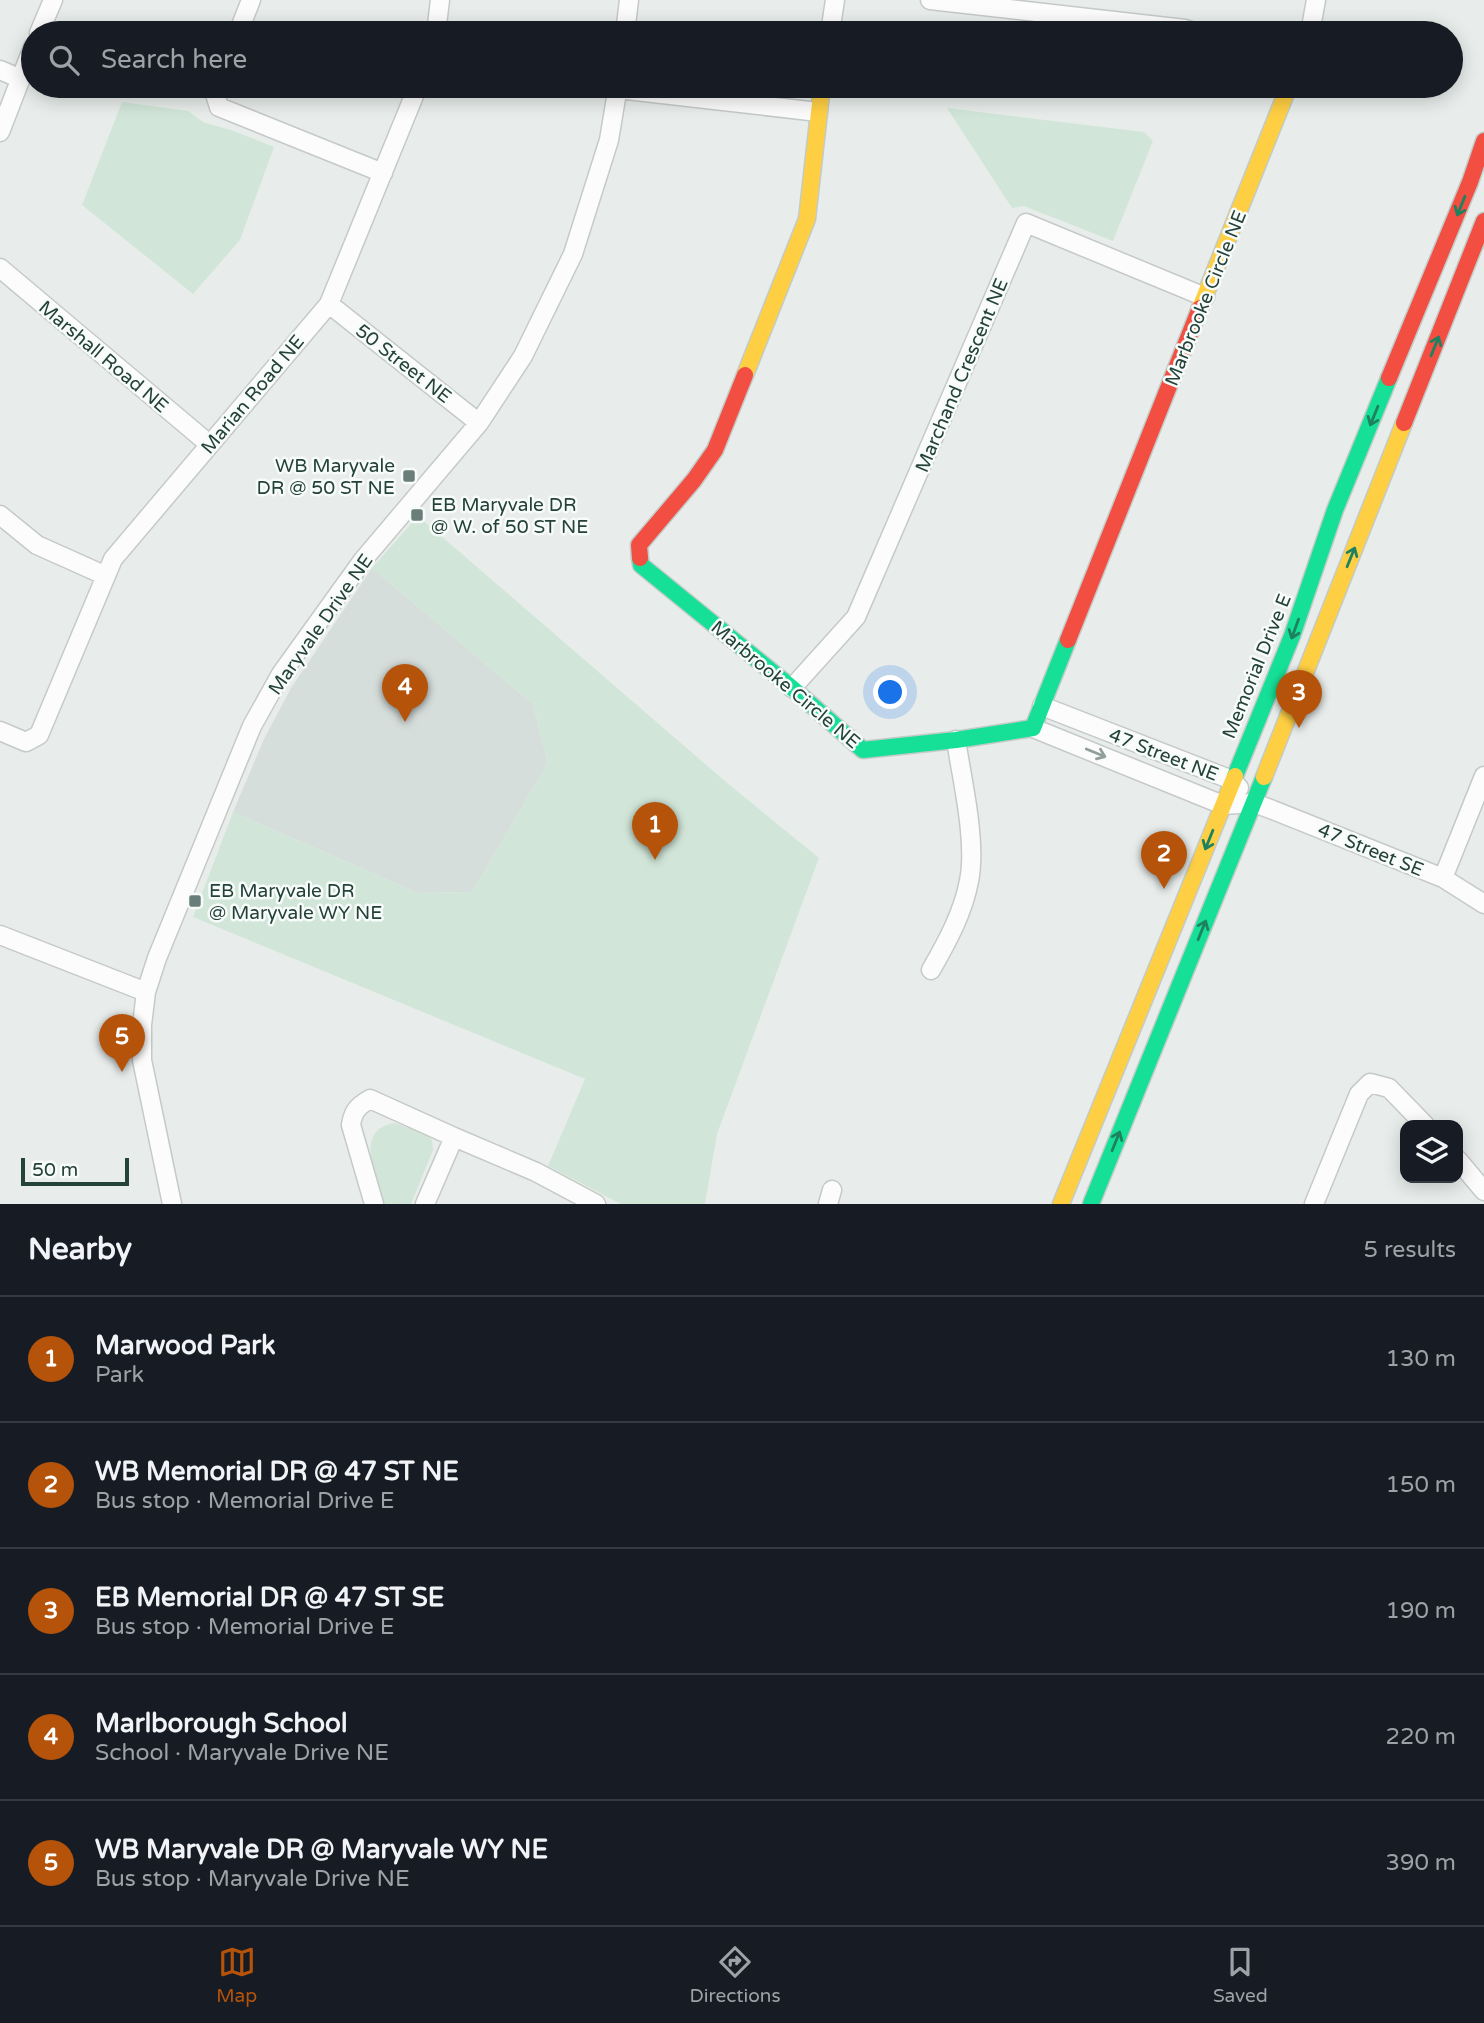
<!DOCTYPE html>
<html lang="en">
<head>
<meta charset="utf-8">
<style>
	body { margin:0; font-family:"Varela Round",sans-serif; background:#242831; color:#f1f3f6 }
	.controls { position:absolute; right:21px; bottom:21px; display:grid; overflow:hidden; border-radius:14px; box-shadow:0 4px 18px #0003 }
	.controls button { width:63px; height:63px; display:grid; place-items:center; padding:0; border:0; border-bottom:2px solid #363941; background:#171b24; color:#f1f3f6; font:35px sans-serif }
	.scale { position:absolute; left:21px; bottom:18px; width:108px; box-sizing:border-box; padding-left:7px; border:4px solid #24423a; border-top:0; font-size:19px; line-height:24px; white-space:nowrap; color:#24423a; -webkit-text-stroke:5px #f7fbf9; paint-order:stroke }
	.you { position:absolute; left:891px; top:693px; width:24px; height:24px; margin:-18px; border:5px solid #fff; border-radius:50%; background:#1a73e8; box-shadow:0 0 0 10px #1a73e833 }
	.badge { display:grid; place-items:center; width:46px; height:46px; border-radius:50%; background:#b45309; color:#fff; font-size:23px; font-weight:700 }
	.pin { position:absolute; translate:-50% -58px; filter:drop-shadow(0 2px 4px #0008) }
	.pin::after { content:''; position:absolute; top:37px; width:24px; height:21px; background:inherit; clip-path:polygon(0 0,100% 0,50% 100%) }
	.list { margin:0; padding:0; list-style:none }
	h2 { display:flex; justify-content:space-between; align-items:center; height:91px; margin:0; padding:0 28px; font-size:30px }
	h2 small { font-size:23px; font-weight:400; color:#9ea1a6 }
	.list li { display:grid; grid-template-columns:46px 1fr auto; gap:21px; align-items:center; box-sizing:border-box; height:126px; padding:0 28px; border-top:2px solid #363941 }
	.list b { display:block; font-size:26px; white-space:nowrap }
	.list p { margin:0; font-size:23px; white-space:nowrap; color:#9ea1a6 }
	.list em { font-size:23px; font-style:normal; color:#9ea1a6 }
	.icon { flex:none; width:38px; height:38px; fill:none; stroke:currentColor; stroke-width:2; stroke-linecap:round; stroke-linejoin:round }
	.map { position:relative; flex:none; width:1484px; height:1204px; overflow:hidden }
	.search { position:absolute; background:#171b24; box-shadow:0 4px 18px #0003; left:21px; right:21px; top:21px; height:77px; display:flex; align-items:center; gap:18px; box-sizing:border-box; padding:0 24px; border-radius:38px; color:#9ea1a6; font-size:26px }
	.sheet { height:721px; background:#171b24 }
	nav { display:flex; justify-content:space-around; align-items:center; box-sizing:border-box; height:98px; border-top:2px solid #363941; background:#171b24; font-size:19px; color:#9ea1a6 }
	nav a { display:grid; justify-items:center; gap:4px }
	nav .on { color:#b45309 }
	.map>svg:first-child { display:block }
</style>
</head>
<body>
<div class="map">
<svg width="1484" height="1204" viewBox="0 0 1484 1204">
	<rect width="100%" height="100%" fill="#e8edeb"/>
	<path fill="#d6dedb" d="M372 568 533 704 548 763 472 892 418 893 233 812 264 739 291 688Z"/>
	<path fill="#d1e6d8" d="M122 102 188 111 203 122 234 131 274 147 240 240 193 294 82 205Z
		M947 108 1144 132 1153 141 1113 241 1024 206 1012 208Z
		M418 516 726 782 819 858 717 1134 705 1204H621L548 1166 585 1079 193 917 233 812 418 893 472 892 548 763 533 704 372 568Z
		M395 1123 425 1134 432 1140 433 1150 411 1204H383C376 1177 353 1129 395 1123Z"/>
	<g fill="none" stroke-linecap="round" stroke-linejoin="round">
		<g stroke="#c5cac8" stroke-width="21">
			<path id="street" d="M930 0 1185 29 1198 33
				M39 33 53 0
				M238 33 251 0
				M436 33 440 0
				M625 33 629 0
				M830 33 835 0
				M1310 33 1316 0
				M0 70 21 79
				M218 86 215 94 219 107 383 173
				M618 89 818 112
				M0 132 33 47
				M0 268 209 444
				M329 304 479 423
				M0 515 37 545 104 575
				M792 688 856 617 1026 223 1205 297
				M1042 706 1232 780 1239 788
				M1033 728 1223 805 1254 803 1273 810 1443 878 1484 904
				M0 731 26 742 39 735 113 559 329 304 418 86
				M1443 878 1484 776
				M0 935 146 992
				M931 970C947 942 963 913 969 881 977 842 962 780 956 740
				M1458 1160 1484 1191
				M172 1204 142 1060V1025L146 992 157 958 252 726 281 674 363 560 479 423 523 356 573 254 609 140 618 86
				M374 1204 351 1125C353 1111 358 1106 370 1099L454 1137
				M425 1204 454 1137 536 1172 596 1204
				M828 1204 832 1190
				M1314 1204 1359 1094 1370 1083 1389 1088 1425 1125"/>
		</g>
		<g stroke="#c3cbc8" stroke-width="19">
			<path id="fast" d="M640 558 641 565 792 688 863 750 956 740 1033 728 1068 640
				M1235 776 1292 636 1335 510 1389 378
				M1091 1204 1264 777"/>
		</g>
		<g stroke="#c3cbc8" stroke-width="19">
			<path id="slow" d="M1200 308 1289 86
				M745 375 807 219 822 86
				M1264 777 1404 423
				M1061 1204 1235 776"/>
		</g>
		<g stroke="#c3cbc8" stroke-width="19">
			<path id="jam" d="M1389 378 1470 182 1484 141
				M1404 423 1484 221
				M640 558 639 545 694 480 715 450 745 375
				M1068 640 1200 308"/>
		</g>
		<use href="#street" stroke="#fcfcfc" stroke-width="18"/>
		<use href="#fast" stroke="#16e098" stroke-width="16"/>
		<use href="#slow" stroke="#ffcf43" stroke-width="16"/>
		<use href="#jam" stroke="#f24e42" stroke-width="16"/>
	</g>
	<defs><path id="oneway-shaft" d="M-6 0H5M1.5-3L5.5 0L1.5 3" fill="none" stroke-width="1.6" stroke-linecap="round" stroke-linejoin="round" transform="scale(1.75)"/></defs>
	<g stroke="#1e8160">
		<use href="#oneway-shaft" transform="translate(1461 206) rotate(112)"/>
		<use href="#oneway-shaft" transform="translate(1435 346) rotate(-68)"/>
		<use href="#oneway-shaft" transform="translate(1374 416) rotate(112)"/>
		<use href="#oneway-shaft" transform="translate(1351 557) rotate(-68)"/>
		<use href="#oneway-shaft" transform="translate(1295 629) rotate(110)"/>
		<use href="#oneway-shaft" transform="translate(1209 840) rotate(112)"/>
		<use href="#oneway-shaft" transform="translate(1202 930) rotate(-68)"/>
		<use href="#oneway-shaft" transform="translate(1116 1141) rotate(-68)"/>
	</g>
	<use stroke="#909f9b" href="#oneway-shaft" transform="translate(1096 753) rotate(22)"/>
	<g fill="#697e78" stroke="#f7fbf9" stroke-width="2.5">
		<rect x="402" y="469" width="14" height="14" rx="3.5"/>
		<rect x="410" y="508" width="14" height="14" rx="3.5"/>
		<rect x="188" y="894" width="14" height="14" rx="3.5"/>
	</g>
	<g text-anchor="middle" stroke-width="5" stroke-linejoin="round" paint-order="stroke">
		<g font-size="19" fill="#24423a" stroke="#f7fbf9">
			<text transform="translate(1205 298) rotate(-68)" y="7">Marbrooke Circle NE</text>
			<text transform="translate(104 356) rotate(40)" y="7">Marshall Road NE</text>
			<text transform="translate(404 363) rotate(38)" y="7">50 Street NE</text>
			<text transform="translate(961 375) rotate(-67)" y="7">Marchand Crescent NE</text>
			<text transform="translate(252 394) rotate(-50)" y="7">Marian Road NE</text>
			<text transform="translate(320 624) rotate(-55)" y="7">Maryvale Drive NE</text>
			<text transform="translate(1256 666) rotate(-68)" y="7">Memorial Drive E</text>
			<text transform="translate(786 684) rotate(40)" y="7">Marbrooke Circle NE</text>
			<text transform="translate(1164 754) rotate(21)" y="7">47 Street NE</text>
			<text transform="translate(1371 849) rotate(22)" y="7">47 Street SE</text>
		</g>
		<g font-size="19" fill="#24423a" stroke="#f7fbf9" text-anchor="start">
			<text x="395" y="472" text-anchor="end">WB Maryvale<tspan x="395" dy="22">DR @ 50 ST NE</tspan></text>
			<text x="431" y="511">EB Maryvale DR<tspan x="431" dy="22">@ W. of 50 ST NE</tspan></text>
			<text x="209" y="897">EB Maryvale DR<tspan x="209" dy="22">@ Maryvale WY NE</tspan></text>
		</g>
	</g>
</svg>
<div class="controls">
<button><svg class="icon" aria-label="layers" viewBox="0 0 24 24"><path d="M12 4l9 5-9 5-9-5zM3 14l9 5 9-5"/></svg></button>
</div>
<div class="scale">50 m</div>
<div class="you"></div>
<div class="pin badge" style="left:655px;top:860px">1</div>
<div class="pin badge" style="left:1164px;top:889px">2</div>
<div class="pin badge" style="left:1299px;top:728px">3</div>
<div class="pin badge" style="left:405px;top:722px">4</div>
<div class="pin badge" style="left:122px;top:1072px">5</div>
<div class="search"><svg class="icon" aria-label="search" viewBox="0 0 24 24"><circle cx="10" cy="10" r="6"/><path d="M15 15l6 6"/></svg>Search here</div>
</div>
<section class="sheet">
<h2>Nearby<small>5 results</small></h2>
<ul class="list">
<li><span class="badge">1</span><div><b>Marwood Park</b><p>Park</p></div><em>130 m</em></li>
<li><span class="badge">2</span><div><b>WB Memorial DR @ 47 ST NE</b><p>Bus stop · Memorial Drive E</p></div><em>150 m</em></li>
<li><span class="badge">3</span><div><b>EB Memorial DR @ 47 ST SE</b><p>Bus stop · Memorial Drive E</p></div><em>190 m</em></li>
<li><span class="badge">4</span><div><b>Marlborough School</b><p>School · Maryvale Drive NE</p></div><em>220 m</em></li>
<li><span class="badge">5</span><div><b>WB Maryvale DR @ Maryvale WY NE</b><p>Bus stop · Maryvale Drive NE</p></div><em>390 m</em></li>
</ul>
</section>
<nav>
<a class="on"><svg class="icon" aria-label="map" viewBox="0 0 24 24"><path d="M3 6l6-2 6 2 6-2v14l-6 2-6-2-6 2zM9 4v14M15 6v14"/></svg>Map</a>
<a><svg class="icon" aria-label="directions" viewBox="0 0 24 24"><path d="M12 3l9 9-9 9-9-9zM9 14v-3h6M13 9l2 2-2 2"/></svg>Directions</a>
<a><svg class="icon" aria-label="saved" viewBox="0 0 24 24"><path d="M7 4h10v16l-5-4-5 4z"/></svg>Saved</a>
</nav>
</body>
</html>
